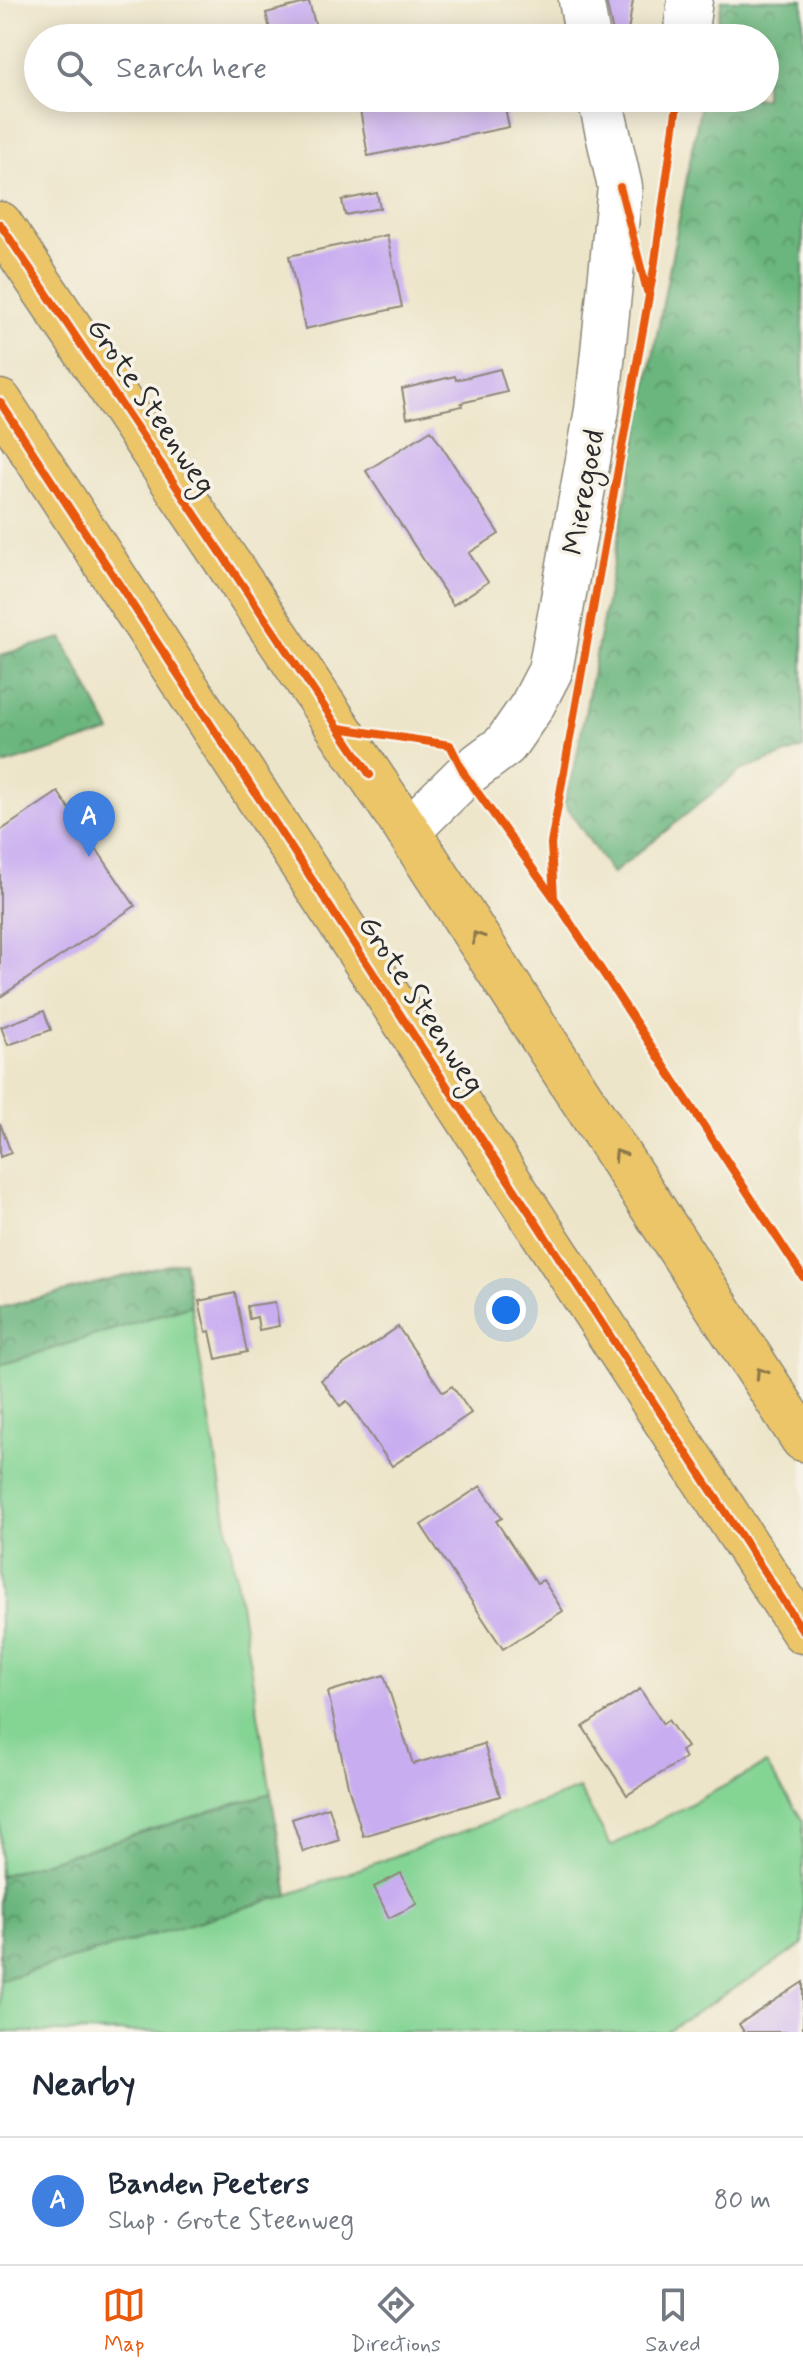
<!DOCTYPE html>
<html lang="en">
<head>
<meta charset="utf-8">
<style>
	body { margin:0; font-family:Mynerve,sans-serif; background:#f2f2f3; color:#1f2937 }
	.you { position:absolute; left:506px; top:1310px; width:28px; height:28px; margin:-20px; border:6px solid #fff; border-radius:50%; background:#1a73e8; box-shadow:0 0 0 12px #1a73e833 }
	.badge { display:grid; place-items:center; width:52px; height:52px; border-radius:50%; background:#ea580c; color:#fff; font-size:26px; font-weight:700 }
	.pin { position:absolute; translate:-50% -66px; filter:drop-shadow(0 2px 4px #0008) }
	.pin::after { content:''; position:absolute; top:42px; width:28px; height:24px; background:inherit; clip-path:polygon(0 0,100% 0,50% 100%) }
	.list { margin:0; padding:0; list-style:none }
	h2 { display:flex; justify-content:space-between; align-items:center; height:104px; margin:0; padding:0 32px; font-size:34px }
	h2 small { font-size:26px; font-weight:400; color:#747a83 }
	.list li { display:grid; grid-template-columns:52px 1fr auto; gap:24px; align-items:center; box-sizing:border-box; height:128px; padding:0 32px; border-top:2px solid #e0e1e3 }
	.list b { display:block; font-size:30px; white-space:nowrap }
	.list p { margin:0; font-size:26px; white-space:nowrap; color:#747a83 }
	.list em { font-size:26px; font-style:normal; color:#747a83 }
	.icon { flex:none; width:44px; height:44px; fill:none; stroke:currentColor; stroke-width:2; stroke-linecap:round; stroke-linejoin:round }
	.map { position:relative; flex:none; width:803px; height:2032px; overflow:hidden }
	.search { position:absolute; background:#fff; box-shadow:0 4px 20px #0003; left:24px; right:24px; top:24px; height:88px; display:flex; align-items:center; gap:20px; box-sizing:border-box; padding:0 28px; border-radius:44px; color:#747a83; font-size:30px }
	.sheet { height:232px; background:#fff }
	nav { display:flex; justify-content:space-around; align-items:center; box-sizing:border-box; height:112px; border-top:2px solid #e0e1e3; background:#fff; font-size:22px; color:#747a83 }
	nav a { display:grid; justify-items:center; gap:4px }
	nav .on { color:#ea580c }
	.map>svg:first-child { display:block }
</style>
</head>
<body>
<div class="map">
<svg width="803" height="2032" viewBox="0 0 803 2032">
	<defs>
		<pattern id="forest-crowns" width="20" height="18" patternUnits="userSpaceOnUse" patternTransform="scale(2)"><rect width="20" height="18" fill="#6bb67e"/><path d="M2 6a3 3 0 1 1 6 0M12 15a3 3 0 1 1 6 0" fill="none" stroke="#589467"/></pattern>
	</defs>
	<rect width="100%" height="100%" fill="#f7f3e8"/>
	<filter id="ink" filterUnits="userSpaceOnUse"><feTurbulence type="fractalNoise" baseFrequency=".0125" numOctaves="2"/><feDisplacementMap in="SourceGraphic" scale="16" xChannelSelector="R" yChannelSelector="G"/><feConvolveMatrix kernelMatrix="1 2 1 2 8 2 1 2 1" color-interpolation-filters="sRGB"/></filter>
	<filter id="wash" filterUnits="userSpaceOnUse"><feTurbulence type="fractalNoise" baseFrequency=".006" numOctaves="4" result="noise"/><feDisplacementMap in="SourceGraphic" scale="32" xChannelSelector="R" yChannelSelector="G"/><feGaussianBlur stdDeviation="1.8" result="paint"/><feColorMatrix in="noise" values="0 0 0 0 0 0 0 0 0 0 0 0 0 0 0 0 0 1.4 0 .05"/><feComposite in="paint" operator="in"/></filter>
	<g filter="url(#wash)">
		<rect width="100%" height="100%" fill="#ede5c9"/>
		<path fill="#84d494" stroke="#588060" stroke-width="2" d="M191 1305 271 1793 0 1876V1365Z
			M766 1764 803 1821V1945L665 2032H0V1980L288 1895 579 1789 611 1846Z"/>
		<path fill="url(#forest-crowns)" stroke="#4b7054" stroke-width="2" d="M722 0H803V748L740 771 612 874 564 803 576 760 702 98H765V38H714Z
			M62 638 111 732 0 766V655Z
			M184 1261 191 1305 0 1365V1308Z
			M271 1793 288 1895 0 1980V1876Z"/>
		<g id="blocks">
			<path fill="#c9adf1" d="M606 0H633L627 38H614Z
				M309 2 317 31 290 38H272L266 13Z
				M284 98H309L310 103 286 107Z
				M358 98H503L509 127 368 156Z
				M377 193 380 208 345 215 342 200Z
				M387 235 402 307 305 329 289 256Z
				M500 369 507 392 461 403 462 406 407 418 402 389 455 376 456 380Z
				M431 430 499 534 469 553 488 582 453 605 366 471Z
				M58 792 135 906 0 997V831Z
				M44 1011 51 1030 8 1045 1 1027Z
				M0 1123 11 1153 0 1157Z
				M235 1293 247 1352 216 1359 210 1331 206 1332 199 1301Z
				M275 1302 279 1326 259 1330 257 1317 249 1319 247 1306Z
				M398 1327 443 1392 452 1386 471 1413 392 1466 347 1401 340 1406 321 1380Z
				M481 1486 502 1518 496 1521 537 1583 543 1580 563 1611 503 1649 421 1525Z
				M384 1675 413 1764 484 1744 500 1796 363 1836 348 1786 328 1692Z
				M640 1689 663 1724 668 1720 687 1747 681 1751 685 1758 627 1795 583 1727Z
				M329 1807 339 1840 303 1852 292 1819Z
				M401 1873 417 1904 389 1918 374 1887Z
				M803 1982V2032H744L739 2024Z"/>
		</g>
	</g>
	<g filter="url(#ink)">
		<use href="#blocks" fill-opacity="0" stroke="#8c887a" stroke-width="2"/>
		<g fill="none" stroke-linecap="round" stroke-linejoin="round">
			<g stroke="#8c887a" stroke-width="47">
				<path id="minor" d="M581 0 588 38
					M685 38 690 0
					M408 831 465 775 505 745 532 706 550 671 597 410 620 187 600 98"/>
			</g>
			<g stroke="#8c887a" stroke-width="47">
				<path id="highway" d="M0 224 408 831 803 1439
					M0 402 803 1631"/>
			</g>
			<use href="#minor" stroke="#fff" stroke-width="44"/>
			<use href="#highway" stroke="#ecc569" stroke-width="44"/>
			<g stroke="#f7f3e8" stroke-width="13">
				<path id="cycleway" d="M620 187 647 291
					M0 224 370 775
					M0 402 803 1631
					M339 728 450 745 465 775 554 898 803 1277
					M554 898 551 844 654 268 678 98"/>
			</g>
			<use href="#cycleway" stroke="#e8590c" stroke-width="8"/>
		</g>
		<defs><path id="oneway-chevron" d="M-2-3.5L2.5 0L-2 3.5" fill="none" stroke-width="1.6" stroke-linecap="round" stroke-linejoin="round" transform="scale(2)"/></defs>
		<g stroke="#8c784a">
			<use href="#oneway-chevron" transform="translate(477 937) rotate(-123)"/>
			<use href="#oneway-chevron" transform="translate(619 1155) rotate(-123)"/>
			<use href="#oneway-chevron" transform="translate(761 1373) rotate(-123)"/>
		</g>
	</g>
	<g text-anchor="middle" stroke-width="7" stroke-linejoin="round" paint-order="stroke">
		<g font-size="30" fill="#2b2b2b" stroke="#f7f3e8">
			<text transform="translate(152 406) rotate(56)" y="10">Grote Steenweg</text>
			<text transform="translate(583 492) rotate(-80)" y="10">Mieregoed</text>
			<text transform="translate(422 1004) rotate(57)" y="10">Grote Steenweg</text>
		</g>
	</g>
</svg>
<div class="you"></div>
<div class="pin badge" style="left:89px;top:857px;background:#3f7fe0">A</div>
<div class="search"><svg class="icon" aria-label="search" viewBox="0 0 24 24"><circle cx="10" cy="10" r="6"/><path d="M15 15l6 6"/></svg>Search here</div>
</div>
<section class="sheet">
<h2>Nearby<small></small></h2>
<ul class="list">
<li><span class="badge" style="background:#3f7fe0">A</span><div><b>Banden Peeters</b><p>Shop · Grote Steenweg</p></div><em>80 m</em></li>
</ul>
</section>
<nav>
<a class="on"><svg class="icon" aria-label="map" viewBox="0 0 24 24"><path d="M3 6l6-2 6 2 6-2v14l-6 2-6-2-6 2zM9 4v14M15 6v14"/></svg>Map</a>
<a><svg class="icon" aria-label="directions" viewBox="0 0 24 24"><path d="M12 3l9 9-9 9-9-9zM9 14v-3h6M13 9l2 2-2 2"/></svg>Directions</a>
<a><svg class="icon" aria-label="saved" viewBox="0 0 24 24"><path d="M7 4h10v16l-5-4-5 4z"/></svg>Saved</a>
</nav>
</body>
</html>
